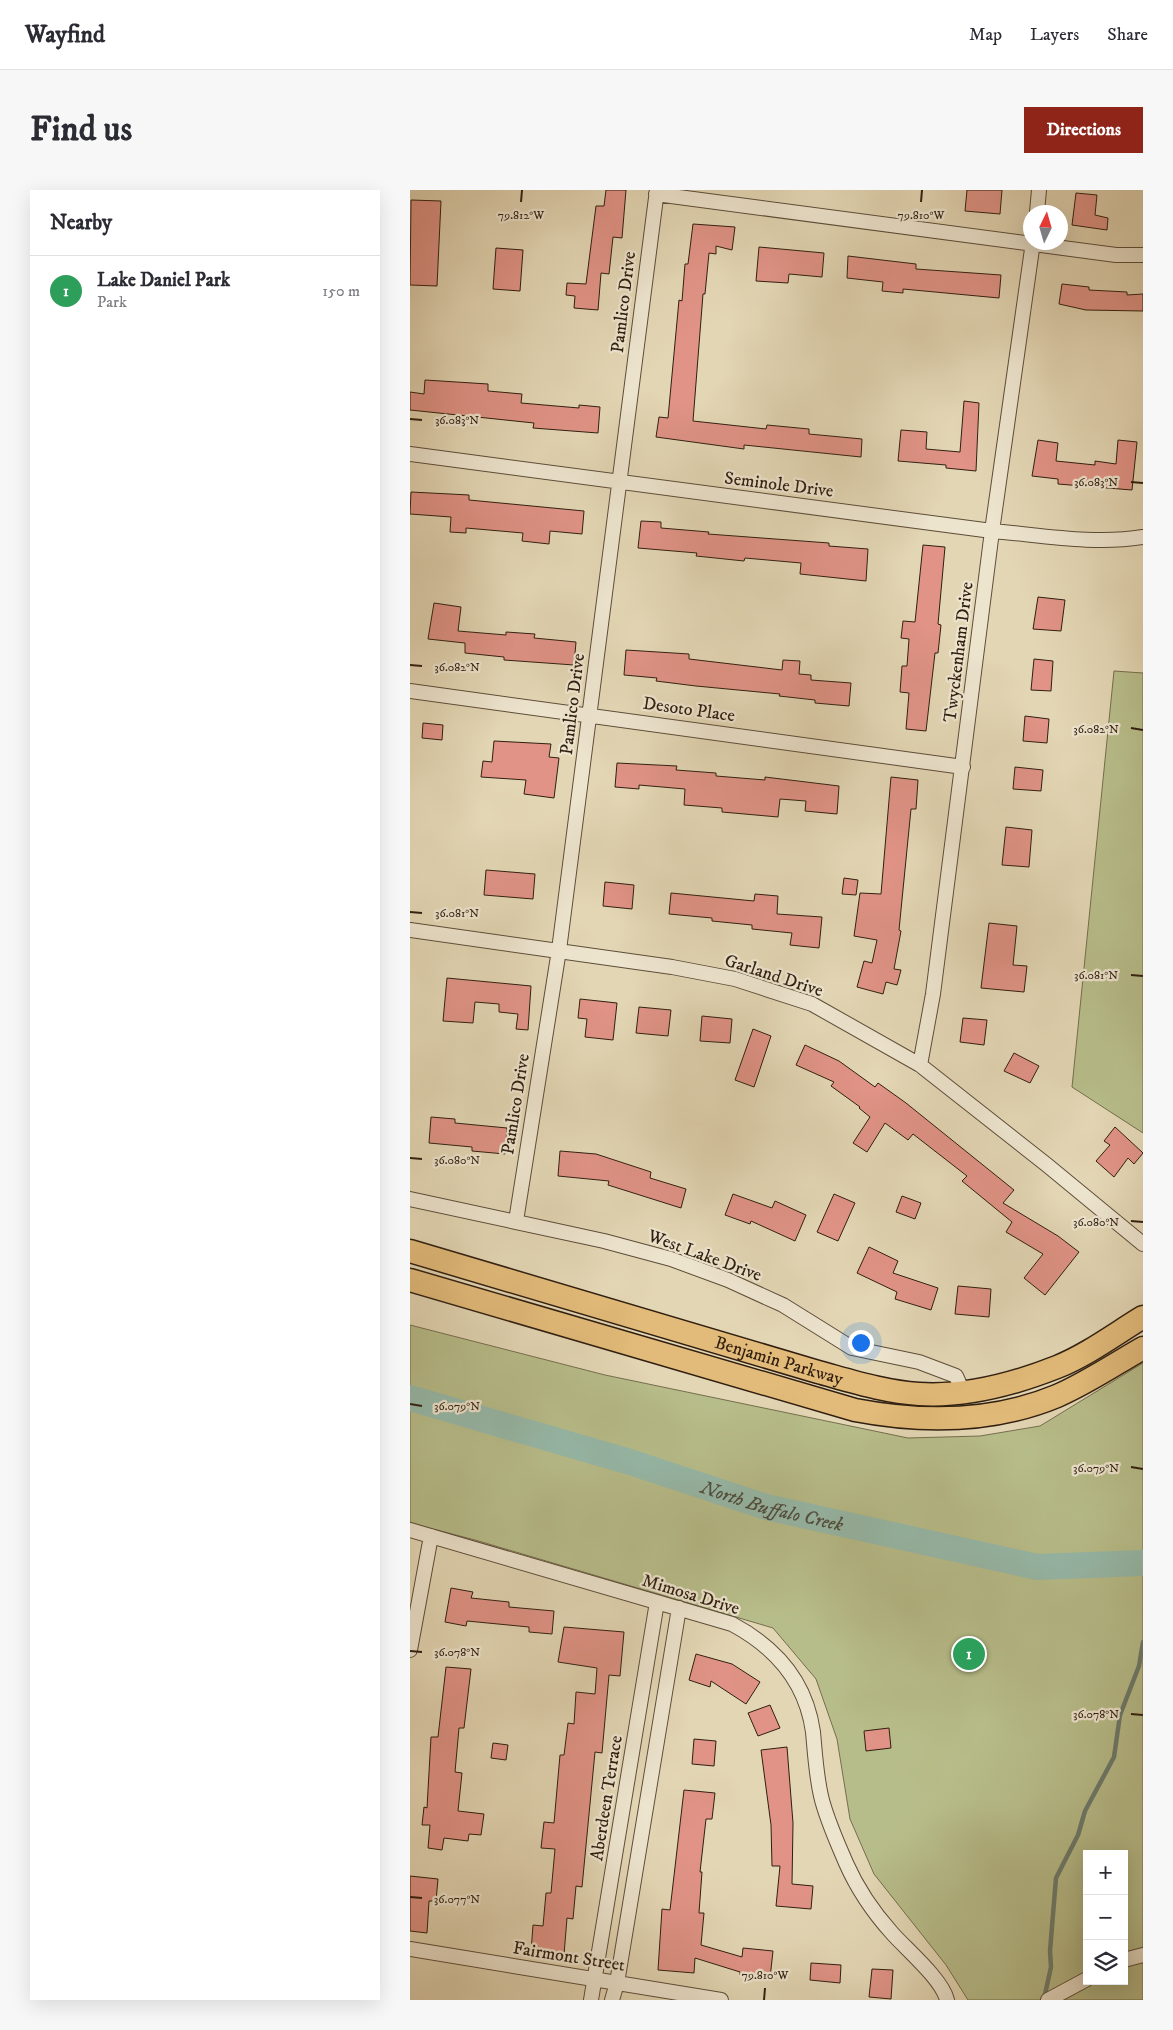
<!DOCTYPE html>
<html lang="en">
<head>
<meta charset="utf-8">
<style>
	body { margin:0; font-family:"IM FELL DW Pica",serif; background:#f7f7f7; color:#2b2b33 }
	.controls { position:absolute; right:15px; bottom:15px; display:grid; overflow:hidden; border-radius:0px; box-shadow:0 5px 20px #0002 }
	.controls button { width:45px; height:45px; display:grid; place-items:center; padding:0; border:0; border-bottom:1px solid #e1e1e2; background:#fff; color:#2b2b33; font:25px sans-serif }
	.compass { position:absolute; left:613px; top:15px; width:45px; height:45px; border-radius:50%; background:#fff; box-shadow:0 5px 20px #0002; rotate:5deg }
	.you { position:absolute; left:450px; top:1152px; width:18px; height:18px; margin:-12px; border:4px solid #fff; border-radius:50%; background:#1a73e8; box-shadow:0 0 0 8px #1a73e833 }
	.badge { display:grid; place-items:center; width:32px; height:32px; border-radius:50%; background:#8f2418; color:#fff; font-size:16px; font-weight:700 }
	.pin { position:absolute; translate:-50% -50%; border:2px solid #fff; box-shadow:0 1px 5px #0006 }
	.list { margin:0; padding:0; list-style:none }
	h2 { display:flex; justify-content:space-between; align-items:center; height:65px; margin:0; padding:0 20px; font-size:21px }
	h2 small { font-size:16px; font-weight:400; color:#7c7c81 }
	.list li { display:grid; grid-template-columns:32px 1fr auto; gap:15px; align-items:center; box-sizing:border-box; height:70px; padding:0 20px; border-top:1px solid #e1e1e2 }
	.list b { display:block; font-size:19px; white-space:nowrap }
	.list p { margin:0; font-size:16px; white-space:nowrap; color:#7c7c81 }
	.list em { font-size:16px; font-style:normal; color:#7c7c81 }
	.icon { flex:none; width:28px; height:28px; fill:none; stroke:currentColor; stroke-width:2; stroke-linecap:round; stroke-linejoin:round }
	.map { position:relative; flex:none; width:733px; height:1810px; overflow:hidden; border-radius:0px }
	header { display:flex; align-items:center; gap:30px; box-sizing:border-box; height:70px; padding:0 25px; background:#fff; border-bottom:1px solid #e1e1e2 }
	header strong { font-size:24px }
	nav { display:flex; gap:28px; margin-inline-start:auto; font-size:18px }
	.intro { display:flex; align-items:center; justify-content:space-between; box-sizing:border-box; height:120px; padding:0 30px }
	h1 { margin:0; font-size:35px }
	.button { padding:12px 22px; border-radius:0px; background:#8f2418; color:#fff; font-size:18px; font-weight:700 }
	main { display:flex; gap:30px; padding:0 30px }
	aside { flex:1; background:#fff; border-radius:0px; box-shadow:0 5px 20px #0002 }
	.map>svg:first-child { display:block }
</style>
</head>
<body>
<header>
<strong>Wayfind</strong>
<nav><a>Map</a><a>Layers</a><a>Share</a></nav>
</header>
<div class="intro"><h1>Find us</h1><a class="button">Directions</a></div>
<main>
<aside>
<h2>Nearby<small></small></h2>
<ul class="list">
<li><span class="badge" style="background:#2e9e5b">1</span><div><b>Lake Daniel Park</b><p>Park</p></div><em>150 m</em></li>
</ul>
</aside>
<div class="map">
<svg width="733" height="1810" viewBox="0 0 733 1810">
	<rect width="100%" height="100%" fill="#e3d6b4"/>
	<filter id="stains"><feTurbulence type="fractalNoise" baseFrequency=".004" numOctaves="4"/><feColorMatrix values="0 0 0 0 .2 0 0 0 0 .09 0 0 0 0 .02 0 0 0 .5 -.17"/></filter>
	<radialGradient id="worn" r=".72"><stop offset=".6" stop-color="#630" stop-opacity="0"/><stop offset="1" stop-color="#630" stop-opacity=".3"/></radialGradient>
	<path fill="#b7bd8a" stroke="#746e4d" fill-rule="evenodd" d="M704 481 733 483V943L662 897Z
		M0 1135 195 1185 498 1248 570 1246 630 1236 733 1173V1810H558L536 1775 464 1684 440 1629 427 1549 406 1489 363 1438 65 1350 0 1333ZM677 1664H714V1791H677Z"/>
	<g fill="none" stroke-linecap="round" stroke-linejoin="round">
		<path stroke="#6d7b6c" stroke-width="4.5" d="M634 1809 641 1777 640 1761 646 1688 668 1645 675 1621 704 1567 710 1525 729 1476 733 1452"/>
		<path stroke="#96b9a9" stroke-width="26" id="s1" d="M0 1208 220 1272 356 1317 627 1377 733 1373"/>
	</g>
	<path fill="#e09386" stroke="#301f10" d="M196 0H216L212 48 203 47 199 84 191 83 188 120 164 118 165 106 156 105 157 93 176 94 186 16H194Z
		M557 0H592L590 24 555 21Z
		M666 3 687 5 685 25 698 28 697 40 662 35Z
		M1 10 31 11 27 96 0 95Z
		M283 34 325 37 322 60 306 56V64L299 63 295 104H293L283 231 356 239 357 235 399 239V244L452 249 451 267 334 255V259L246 247 249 227 258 228 269 110 272 111 275 74H278Z
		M349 57 414 63 412 87 379 84 378 93 346 91Z
		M86 58 113 60 110 101 83 99Z
		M438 66 506 74V79L591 85 589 108 493 99V103L472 101 473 92 437 88Z
		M652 94 679 97V100L717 102V105L733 104V121L676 120 649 114Z
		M15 190 78 194V201L112 204 111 213 169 218V215L190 217 188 243 123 238 124 233 0 220V202L14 204Z
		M554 211 569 213 566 281 536 278V275L488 271 491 240 517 242 516 259 550 262Z
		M628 250 648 253 646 271 685 275V271L706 274 708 250 727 252 722 300 648 294V289L622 286Z
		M1 302 59 305V310L174 321 172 344 140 341 139 354 112 351 113 343 56 338V343L40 342 41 327 0 324Z
		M231 331 251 332V338L299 342 298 344 419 353V356L458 359 456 391 390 384 391 373 335 368 334 371 286 366 287 363 228 358Z
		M513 355 535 357 528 434 531 435 528 463H525L516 541 496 539 499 503 490 502 492 476H497L499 449 491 448 493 431 505 432Z
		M628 407 655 410 651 441 623 439Z
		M24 413 51 417 48 441 96 445V442L125 444 124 448 166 452 164 475 94 470V467L55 463V453L18 449Z
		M216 460 279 464V469L372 480 373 470 390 471 389 484 401 485V490L441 493 439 516 405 513V510L369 506 370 504 286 496 246 491 247 488 214 485Z
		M624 469 643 471 641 501 621 500Z
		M615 526 639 529 637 553 613 551Z
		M13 533 33 535 32 550 12 548Z
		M84 551 141 554 139 567 149 568 144 608 114 604 116 590 71 587 73 571 82 572Z
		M207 573 267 576 266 580 306 583V586L355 590V587L429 596 427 624 395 621 396 611 370 609 368 627 312 622V618L274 615 275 599 229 595V599L205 597Z
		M605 577 633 580 631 601 603 599Z
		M481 587 508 590 506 619H501L489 740 491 741 484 779 491 780 487 795 476 792 473 804 447 797 454 771 462 773 467 750 444 746 450 703 471 704Z
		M596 637 622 640 619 677 592 675Z
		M76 680 125 684 123 709 74 705Z
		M434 688 448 690 446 705 432 704Z
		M195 692 224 695 222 719 193 716Z
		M261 703 344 711 345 704 368 706 367 724 412 727 409 758 380 755 382 743 342 739V735L302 731V728L259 724Z
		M579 733 607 736 603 775 617 776 614 802 571 798Z
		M37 788 121 796 118 840 106 839 108 824 89 822V814L65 812 63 833 33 831Z
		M170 809 207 813 203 850 175 847 177 829 168 828Z
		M229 817 261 820 258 846 226 843Z
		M292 826 322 829 320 853 290 851Z
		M553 828 577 830 574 855 550 852Z
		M343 839 361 846 344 897 325 890Z
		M395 855 429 871 465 897 468 893 496 913 604 1000 593 1013 648 1046 669 1062 635 1105 614 1088 633 1064 596 1042 602 1032 552 991 557 986 503 944 498 950 475 933 457 962 443 953 460 927 449 918 450 917 421 896 424 892 386 875Z
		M604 863 629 876 620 893 594 881Z
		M21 927 45 929V933L97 938 95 964 62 961V957L19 953Z
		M705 937 733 963 724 974 718 968 704 987 686 971 700 955 694 951Z
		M150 961 186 964 241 982 240 988 276 999 271 1018 198 995 199 991 148 986Z
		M323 1004 362 1018 365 1011 396 1025 385 1051 341 1031 340 1034 315 1025Z
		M424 1004 445 1013 428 1051 407 1042Z
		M492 1006 511 1013 505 1029 486 1022Z
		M459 1057 488 1071 483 1083 528 1098 521 1120 485 1109 487 1102 447 1083Z
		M548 1096 581 1099 579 1127 545 1124Z
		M41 1398 63 1402 61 1408 99 1412V1417L144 1421 142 1444 119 1442V1437L57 1431 56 1436 35 1432Z
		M154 1437 214 1442 210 1486 199 1485 192 1563 185 1562 172 1697 166 1696 163 1729 157 1728 154 1765 121 1762 123 1735 133 1736 136 1703H141L145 1659 131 1658 134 1632 144 1633 150 1565H154L158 1533 164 1534 166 1502 185 1504 187 1478 148 1472Z
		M286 1464 322 1474 350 1492 336 1514 301 1491 300 1497 279 1490Z
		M36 1477 61 1479 54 1538H49L45 1582 52 1583 48 1621 74 1624 71 1645 59 1644 58 1651 34 1648 32 1660 18 1658 20 1635H12L14 1617 17 1618 21 1547H28Z
		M360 1515 370 1538 348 1546 338 1523Z
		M479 1538 481 1558 456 1561 454 1541Z
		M284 1549 306 1551 304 1576 282 1574Z
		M83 1553 98 1555 96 1570 81 1568Z
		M377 1557 383 1633 382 1694 403 1696 401 1719 366 1716 370 1676H362L361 1635 351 1560Z
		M274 1600 305 1603 302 1629H296L290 1682H292L289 1723H294L291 1755 332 1767 333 1758 363 1761 360 1788 330 1785V1782L285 1768 284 1783 248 1780 252 1719 260 1720Z
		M0 1686 28 1689 26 1711H19L17 1743 0 1741Z
		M401 1773 431 1775 430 1793 400 1790Z
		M462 1779 483 1780 481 1809 459 1807Z"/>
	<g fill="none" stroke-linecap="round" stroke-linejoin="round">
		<g stroke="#5d4d39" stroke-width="16">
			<path id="street" d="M246 4 706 65H733
				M627 22 629 0
				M0 264 582 341C631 345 684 355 733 347
				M0 501 553 577
				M0 740 262 777 325 789 402 814 510 875 637 975 733 1054
				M510 875 523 804 582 341 623 52
				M0 1009 194 1051 261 1069 318 1090 373 1115 442 1158 509 1172 546 1186 553 1202
				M106 1031 149 760 247 0
				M0 1340 322 1434C365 1457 396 1491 403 1542 405 1563 406 1584 411 1606 416 1628 427 1652 436 1673 447 1698 464 1723 482 1743 496 1759 532 1789 537 1810
				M0 1460 21 1346
				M0 1759 311 1810
				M714 1770 733 1765
				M181 1810 247 1412
				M202 1810 207 1793 269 1418
				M638 1810 677 1789"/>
		</g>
		<g stroke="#301f10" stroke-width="25">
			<g id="primary">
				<path id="s2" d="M0 1061 408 1182C441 1191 475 1202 509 1204 555 1207 604 1194 647 1177 677 1165 705 1144 733 1127"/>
				<path d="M0 1090 445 1220C513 1233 582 1233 647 1206 677 1193 705 1174 733 1158"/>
			</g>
		</g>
		<use href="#street" stroke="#ede4ce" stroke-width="14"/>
		<use href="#primary" stroke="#e2bb7a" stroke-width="22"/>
	</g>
	<path fill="none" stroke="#301f10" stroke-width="2" d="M111 12 112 0M511 12 512 0M0 229 12 230M721 292 733 293M0 475 12 476M721 538 733 540M0 722 12 723M721 785 733 786M0 968 12 969M721 1031 733 1032M0 1214 12 1216M721 1277 733 1279M0 1461 12 1462M721 1524 733 1525M0 1707 12 1708M354 1810 355 1798"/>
	<g text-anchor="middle" stroke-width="4.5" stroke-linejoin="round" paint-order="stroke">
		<g font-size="18" fill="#301f10" stroke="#ede4ce">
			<text transform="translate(213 112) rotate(-83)" y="6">Pamlico Drive</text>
			<text transform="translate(369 294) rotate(7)" y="6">Seminole Drive</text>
			<text transform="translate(548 462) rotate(-83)" y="6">Twyckenham Drive</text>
			<text transform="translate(162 514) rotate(-83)" y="6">Pamlico Drive</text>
			<text transform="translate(279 519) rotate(8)" y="6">Desoto Place</text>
			<text transform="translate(364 785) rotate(18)" y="6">Garland Drive</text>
			<text transform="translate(105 914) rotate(-81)" y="6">Pamlico Drive</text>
			<text transform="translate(295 1065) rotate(20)" y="6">West Lake Drive</text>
			<text dy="6" stroke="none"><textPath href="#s2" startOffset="385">Benjamin Parkway</textPath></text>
			<text transform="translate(281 1404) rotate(17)" y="6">Mimosa Drive</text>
			<text transform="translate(196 1608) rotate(-81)" y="6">Aberdeen Terrace</text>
			<text transform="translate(159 1766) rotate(9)" y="6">Fairmont Street</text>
		</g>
		<g font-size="19" font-style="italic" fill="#4f4d3e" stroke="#ede4ce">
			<text dy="7" stroke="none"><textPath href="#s1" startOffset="378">North Buffalo Creek</textPath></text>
		</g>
	</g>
	<g font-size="12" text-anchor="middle" fill="#301f10" stroke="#ede4ce" stroke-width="4.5" stroke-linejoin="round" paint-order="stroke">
		<text x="111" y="29">79.812°W</text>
		<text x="511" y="29">79.810°W</text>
		<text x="47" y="234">36.083°N</text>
		<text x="686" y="296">36.083°N</text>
		<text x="47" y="481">36.082°N</text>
		<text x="686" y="543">36.082°N</text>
		<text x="47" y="727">36.081°N</text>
		<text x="686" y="789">36.081°N</text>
		<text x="47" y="974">36.080°N</text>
		<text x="686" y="1036">36.080°N</text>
		<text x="47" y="1220">36.079°N</text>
		<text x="686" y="1282">36.079°N</text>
		<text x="47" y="1466">36.078°N</text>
		<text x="686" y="1528">36.078°N</text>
		<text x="47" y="1713">36.077°N</text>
		<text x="355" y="1789">79.810°W</text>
	</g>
	<rect width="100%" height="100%" filter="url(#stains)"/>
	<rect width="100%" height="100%" fill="url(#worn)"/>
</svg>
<div class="controls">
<button>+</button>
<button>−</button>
<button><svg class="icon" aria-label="layers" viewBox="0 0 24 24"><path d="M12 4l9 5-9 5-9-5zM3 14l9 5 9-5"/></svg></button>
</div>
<svg class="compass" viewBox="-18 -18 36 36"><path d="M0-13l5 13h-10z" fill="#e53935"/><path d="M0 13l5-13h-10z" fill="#7c7c81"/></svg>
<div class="you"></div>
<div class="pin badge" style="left:559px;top:1464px;background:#2e9e5b">1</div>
</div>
</main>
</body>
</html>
